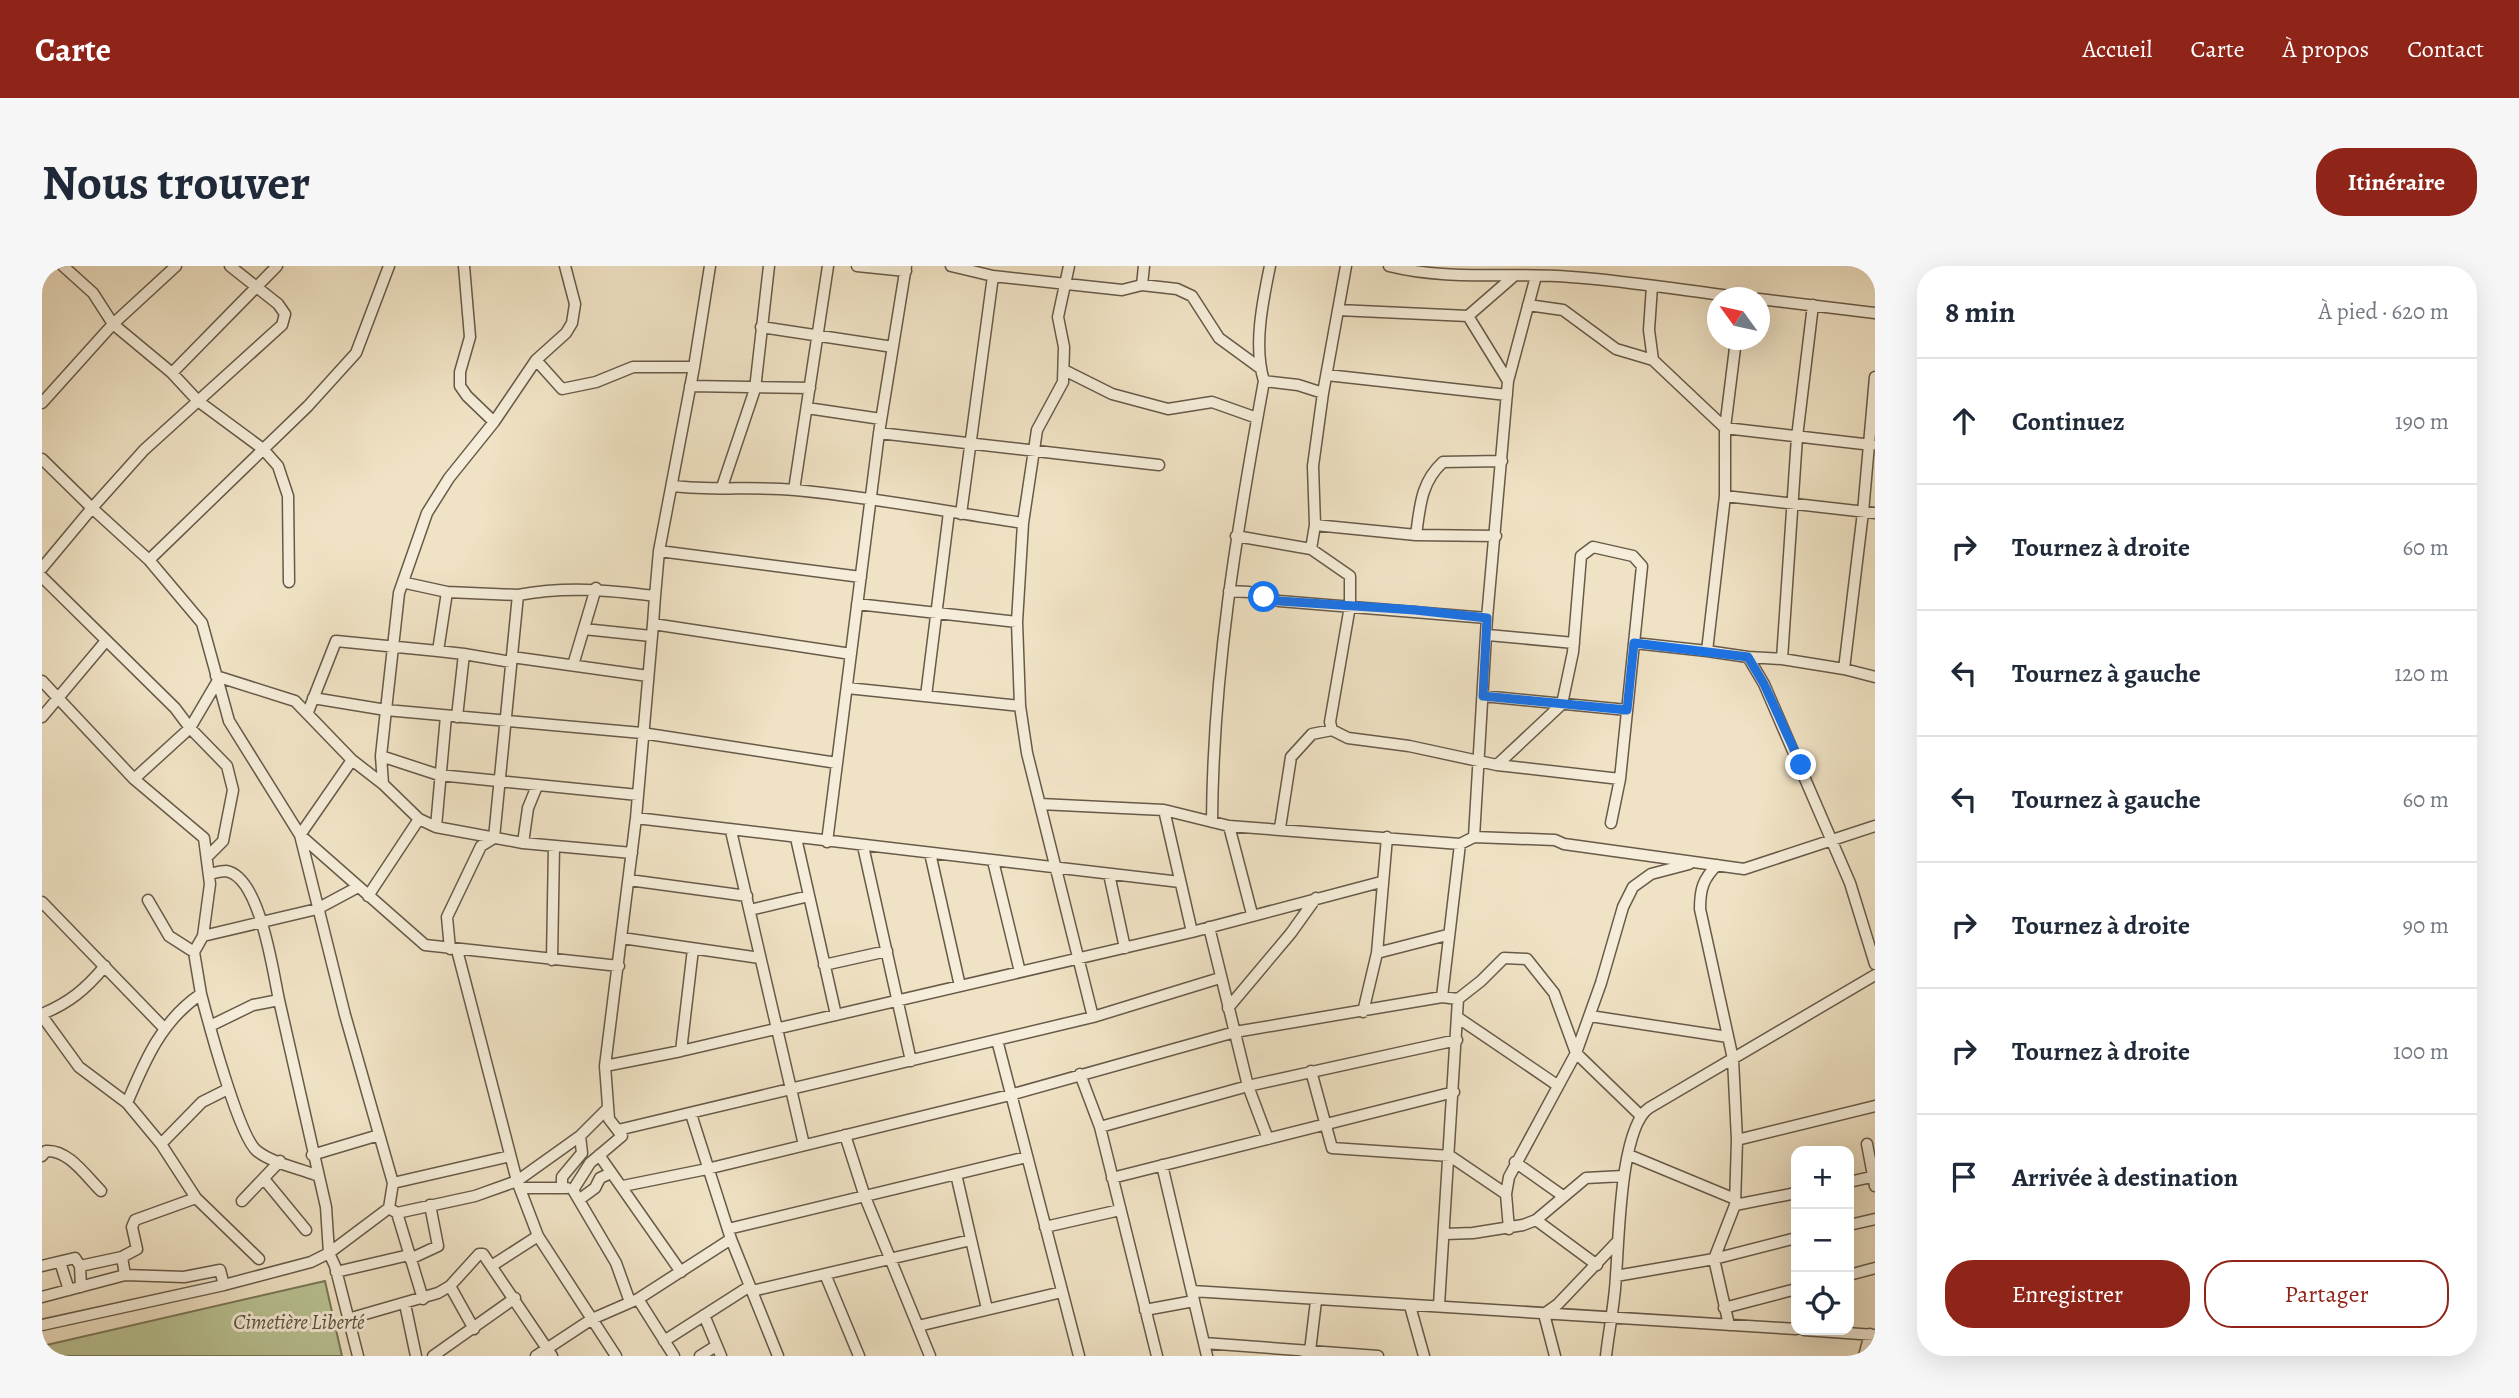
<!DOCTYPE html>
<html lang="fr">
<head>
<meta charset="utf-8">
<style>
	body { margin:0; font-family:Alegreya,serif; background:#f6f6f7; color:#1f2937 }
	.controls { position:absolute; right:21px; bottom:21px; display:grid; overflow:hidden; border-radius:14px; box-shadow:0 7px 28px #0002 }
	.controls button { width:63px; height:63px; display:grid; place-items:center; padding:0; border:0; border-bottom:2px solid #e0e1e3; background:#fff; color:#1f2937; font:35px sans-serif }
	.compass { position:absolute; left:1665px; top:21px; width:63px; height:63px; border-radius:50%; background:#fff; box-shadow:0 7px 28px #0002; rotate:303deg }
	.stop { position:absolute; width:21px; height:21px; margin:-16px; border:5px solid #1a73e8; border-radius:50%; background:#fff }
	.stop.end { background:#1a73e8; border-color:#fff; box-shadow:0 2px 7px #0008 }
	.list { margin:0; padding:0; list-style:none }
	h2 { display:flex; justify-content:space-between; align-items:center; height:91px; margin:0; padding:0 28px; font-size:30px }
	h2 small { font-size:23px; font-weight:400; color:#747a83 }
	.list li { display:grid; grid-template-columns:46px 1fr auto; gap:21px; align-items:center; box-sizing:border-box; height:126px; padding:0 28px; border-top:2px solid #e0e1e3 }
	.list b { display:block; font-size:26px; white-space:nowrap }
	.list em { font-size:23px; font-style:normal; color:#747a83 }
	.actions { display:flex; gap:14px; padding:21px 28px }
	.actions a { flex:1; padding:16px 0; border:2px solid #8f2418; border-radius:28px; text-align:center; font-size:24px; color:#8f2418 }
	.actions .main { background:#8f2418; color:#fff }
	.icon { flex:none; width:38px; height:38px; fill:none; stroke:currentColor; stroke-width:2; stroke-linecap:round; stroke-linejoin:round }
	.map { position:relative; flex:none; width:1833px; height:1090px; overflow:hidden; border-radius:28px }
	header { display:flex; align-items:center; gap:42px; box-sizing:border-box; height:98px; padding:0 35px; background:#8f2418; color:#fff }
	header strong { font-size:33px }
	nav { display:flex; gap:38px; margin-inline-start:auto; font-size:24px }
	.intro { display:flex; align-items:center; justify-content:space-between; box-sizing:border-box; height:168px; padding:0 42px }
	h1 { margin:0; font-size:49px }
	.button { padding:18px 32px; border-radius:28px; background:#8f2418; color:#fff; font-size:24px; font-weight:700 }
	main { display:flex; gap:42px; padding:0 42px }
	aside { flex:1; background:#fff; border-radius:28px; box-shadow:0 7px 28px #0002 }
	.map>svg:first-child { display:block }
</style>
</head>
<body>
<header>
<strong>Carte</strong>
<nav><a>Accueil</a><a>Carte</a><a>À propos</a><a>Contact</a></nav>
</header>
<div class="intro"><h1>Nous trouver</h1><a class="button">Itinéraire</a></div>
<main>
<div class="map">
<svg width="1833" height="1090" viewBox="0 0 1833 1090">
	<rect width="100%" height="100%" fill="#f0e3c5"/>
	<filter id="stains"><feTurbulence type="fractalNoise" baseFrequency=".00286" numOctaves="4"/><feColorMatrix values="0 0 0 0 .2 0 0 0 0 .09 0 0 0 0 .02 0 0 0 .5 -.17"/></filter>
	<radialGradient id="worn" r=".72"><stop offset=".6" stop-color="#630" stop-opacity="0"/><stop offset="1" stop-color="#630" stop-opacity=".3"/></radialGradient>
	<path fill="#bac495" stroke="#7a785a" stroke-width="2" d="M283 1015 300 1090H5L0 1084V1080Z"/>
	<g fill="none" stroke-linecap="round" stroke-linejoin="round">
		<g stroke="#675a49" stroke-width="13">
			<path id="minor" d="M21 0 51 27 71 58 130 107 156 135 221 183 236 200 246 230 247 316
				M188 0 236 38 243 48 240 59 102 184 50 242 107 294 266 140 314 87 347 0
				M422 0 428 71 418 106V120L425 130 452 156
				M815 0 864 5
				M909 0 951 10 1080 24 1100 19 1135 23 1150 30 1177 72 1218 102
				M1027 0 1016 51 1022 81 1021 116 995 164 981 257 975 356 978 440 985 487 1051 751
				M1347 0C1406 15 1468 6 1529 11 1587 15 1646 25 1705 32
				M1100 19 1102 0
				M1610 20 1607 64 1611 94 1683 162 1830 179
				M1717 33 1833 47
				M1486 39 1521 44 1574 83 1611 94
				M1296 44 1426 50 1472 10
				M1426 50 1466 115
				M719 61 851 81
				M1694 74 1683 162V230L1833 247
				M494 94 520 123 554 116 591 101H652
				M1022 104 1070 128 1126 143 1170 136 1215 152
				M130 107 235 0
				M1285 109 1465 129
				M1833 111 1821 246 1802 403 1833 411
				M1222 115 1256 119 1281 127 1271 200 1273 259 1269 283 1308 310V340L1288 456 1290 464
				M648 120 768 122
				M1281 127 1304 0
				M0 137 71 58 134 0
				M765 142 839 153
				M837 167 1117 199
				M0 193 50 242 0 302
				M631 220C672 225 712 220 753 224 830 231 906 246 981 257
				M680 221 713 123 727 0
				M752 224 786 0
				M1683 230 1665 385 1706 391 1722 418 1808 617 1833 698
				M919 248 951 10
				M1273 259 1374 269 1454 270
				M1374 269C1378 240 1379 216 1401 196L1460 195
				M1194 270 1269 283
				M617 285 819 311
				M107 294 160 357 187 455 258 569 303 749 351 917 347 942 355 947 381 1033
				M0 311 133 442 148 462 92 513
				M364 317 405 326 476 329
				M1187 325 1207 326 1237 335 1445 352
				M613 330 617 285 652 101 668 0
				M815 338 975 356
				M542 363 609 370
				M1446 369 1532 377
				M1592 377 1665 385
				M396 385 422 388
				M470 391 606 410
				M1706 391 1740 393 1802 403
				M1740 393 1755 171 1771 39
				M531 399 554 322
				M174 410 253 435 310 494
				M0 415 92 513 162 572 168 618 161 670
				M805 422 978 440
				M884 430 907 246
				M1441 430 1585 444
				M271 432 344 444 357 327 385 247 407 212 452 156 494 94 524 67 530 57 533 38 523 0
				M266 446 294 375 396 385 405 326
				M0 451 63 376
				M415 451 422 388 469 396
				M339 490 397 509 596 529
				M1455 499 1520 438 1531 386 1539 290 1551 281 1591 290 1600 300 1578 513 1569 557
				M341 518 339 490 344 444 600 467 795 497
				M998 538 1122 544
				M594 552 1138 616
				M1170 556C1171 405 1195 263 1222 115 1211 80 1221 34 1228 0
				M1187 560 1210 648
				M394 561 404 450
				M1238 562 1249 491 1270 468 1290 464 1306 472 1367 480 1455 499 1578 513
				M689 565 762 879
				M1432 571 1445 352 1466 115 1494 10
				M754 572 794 749
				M785 576 837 167 864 0
				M481 577 486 542 495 520
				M821 580 869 795
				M888 587 918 720
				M165 591 181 575 191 524 185 500 148 462 175 416
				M951 595 978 706
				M1675 599C1661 613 1658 623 1658 643L1691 793 1695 874 1693 939 1672 993 1687 1059
				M167 608C172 607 179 605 184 605 218 610 231 706 237 734
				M1067 608 1083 682
				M587 614 705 630
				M326 630 377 553
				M106 634 127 670 152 686
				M0 636 121 761
				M708 644 767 630
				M1167 661 1206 820 1226 873
				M1150 666 1122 544 1187 560 1418 578 1432 571 1513 574 1522 578 1702 603 1833 560
				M580 672 718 692
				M408 683 405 651 439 580 452 572 476 329C524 320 566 324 613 330L611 358
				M415 684 475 915 538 870 566 842
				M1335 687 1405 669
				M510 694 512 580
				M782 699 845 685
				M577 700 383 679 258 569 310 494 341 518 377 553 394 561 481 577 590 587
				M159 728 152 686 161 670 275 643 316 621
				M1400 731 1418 578
				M1416 733 1439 715 1462 692 1485 693 1512 727 1534 787 1599 850
				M1186 742 1249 667 1274 632
				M1321 746 1335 687 1345 571
				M0 748C27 737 44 723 63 700
				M0 750 37 801 85 837 119 878 154 932 217 993
				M1548 750 1686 771
				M1415 751 1515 819
				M955 774 1037 1090
				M639 785 651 683
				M563 800 639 785 1150 666 1339 616
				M1269 805 1290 882 1408 890 1464 928
				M1038 808 1058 861 1115 1090
				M85 837C103 794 120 754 159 728 166 755 197 871 215 885 230 897 256 902 274 909
				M649 848 689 973 736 1090
				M1058 861 1206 820 1415 774
				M576 864 1051 751 1178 712
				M803 869 823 931 888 1090
				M1695 874 1833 840
				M119 878 160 836 186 823
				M1825 878 1833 920
				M270 889 337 869
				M557 889 639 1006
				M1587 889 1693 933
				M0 890 4 885C26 883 44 910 59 925
				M1473 896 1521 930
				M1120 899 1165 1090
				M914 908 945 1043
				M1070 912 1412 826
				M222 913 264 964
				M1807 916 1833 910
				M351 917 468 890
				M520 919V911L540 887 538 870
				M581 920 665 903 968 829 1193 766 1400 731 1416 733 1397 1039
				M478 922H525
				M538 933 553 922 558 912 569 907
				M200 935 238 895
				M1693 939 1754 927
				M355 947 433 930 475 915 496 970 451 999
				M1494 954 1555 999
				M1807 959 1833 953
				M1003 961 1078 944
				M686 963 985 891
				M1467 963 1464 928 1467 911 1534 787 1559 717 1581 641 1591 621 1609 608 1647 598
				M1403 968 1431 967 1481 959 1494 954 1544 912 1581 910
				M496 970 574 1090
				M368 993 396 980 388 939
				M18 996 27 1024
				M0 1000 33 992 38 1000
				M294 1006 367 989
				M783 1008 817 1090
				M83 1009 80 991 95 983 90 961 93 954 154 932
				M1807 1009 1833 1002
				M1574 1010 1672 993 1754 972
				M408 1020 432 1063
				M39 1021 38 1000 80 991
				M710 1025 929 974
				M1150 1025 1754 1063
				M0 1031 83 1009 142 1011 178 1004 182 1019
				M596 1033 632 1090
				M588 1036 574 997 531 924 548 897 580 870 567 853 563 800 594 552 611 358 809 388
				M363 1038 374 1090
				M1368 1040 1382 1090
				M1682 1042 1754 1023
				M1103 1044 1152 1035
				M1502 1048 1516 1038 1574 977
				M1502 1048 1513 1090
				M662 1049 679 1090
				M306 1053 396 1027 408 1020 437 988H441L510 1090
				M0 1059 182 1019 269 996 287 987 284 941 237 734 211 739 168 760
				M876 1060 1020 1026
				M1762 1064 1833 1069
				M622 1075 708 1020
				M1162 1077 1336 1090
				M316 1090 293 1000 287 987 347 942
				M391 1090 473 1032
				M494 1090 550 1053 596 1033 689 973
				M658 1090 674 1080
				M1264 1090 1268 1085 1274 1035
				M1564 1090C1567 1063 1573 1036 1574 1009 1577 974 1578 862 1607 842L1833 709
				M1822 1090 1828 1068"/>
		</g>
		<use href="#minor" stroke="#f5edd9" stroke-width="10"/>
	</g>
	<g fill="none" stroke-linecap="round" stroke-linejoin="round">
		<path stroke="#1a73e8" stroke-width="9" d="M1222 331 1237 335 1373 344 1445 352 1441 430 1585 444 1592 377 1706 391 1722 418 1759 499"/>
	</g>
	<g text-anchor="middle" stroke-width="6" stroke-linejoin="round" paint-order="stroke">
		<g font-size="21" font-style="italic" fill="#59523d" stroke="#f5edd9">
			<text x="257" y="1063">Cimetière Liberté</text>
		</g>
	</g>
	<rect width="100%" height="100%" filter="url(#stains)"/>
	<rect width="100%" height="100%" fill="url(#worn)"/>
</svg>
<div class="controls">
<button>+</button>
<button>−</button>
<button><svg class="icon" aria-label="locate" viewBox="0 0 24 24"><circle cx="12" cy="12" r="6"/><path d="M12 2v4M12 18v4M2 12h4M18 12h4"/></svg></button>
</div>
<svg class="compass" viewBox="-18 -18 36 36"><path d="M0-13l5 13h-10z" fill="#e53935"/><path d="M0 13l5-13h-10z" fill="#747a83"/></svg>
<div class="stop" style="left:1222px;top:331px"></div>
<div class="stop end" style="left:1759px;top:499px"></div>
</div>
<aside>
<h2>8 min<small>À pied · 620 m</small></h2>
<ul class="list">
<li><svg class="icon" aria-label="ahead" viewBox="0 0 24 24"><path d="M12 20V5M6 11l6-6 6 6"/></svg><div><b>Continuez</b></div><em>190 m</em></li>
<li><svg class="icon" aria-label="right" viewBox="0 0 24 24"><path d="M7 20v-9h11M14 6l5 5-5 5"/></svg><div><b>Tournez à droite</b></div><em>60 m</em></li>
<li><svg class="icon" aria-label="left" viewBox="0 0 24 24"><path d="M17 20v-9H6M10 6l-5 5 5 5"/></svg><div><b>Tournez à gauche</b></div><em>120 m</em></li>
<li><svg class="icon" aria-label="left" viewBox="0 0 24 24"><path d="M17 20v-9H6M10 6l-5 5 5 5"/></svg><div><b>Tournez à gauche</b></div><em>60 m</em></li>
<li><svg class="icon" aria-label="right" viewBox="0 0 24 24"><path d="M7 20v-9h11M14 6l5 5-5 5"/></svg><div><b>Tournez à droite</b></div><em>90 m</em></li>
<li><svg class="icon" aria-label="right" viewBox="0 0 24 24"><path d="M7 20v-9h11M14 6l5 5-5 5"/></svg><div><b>Tournez à droite</b></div><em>100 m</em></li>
<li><svg class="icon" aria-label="arrive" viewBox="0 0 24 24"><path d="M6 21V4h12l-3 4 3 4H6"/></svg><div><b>Arrivée à destination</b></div></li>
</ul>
<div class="actions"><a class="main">Enregistrer</a><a>Partager</a></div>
</aside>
</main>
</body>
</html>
